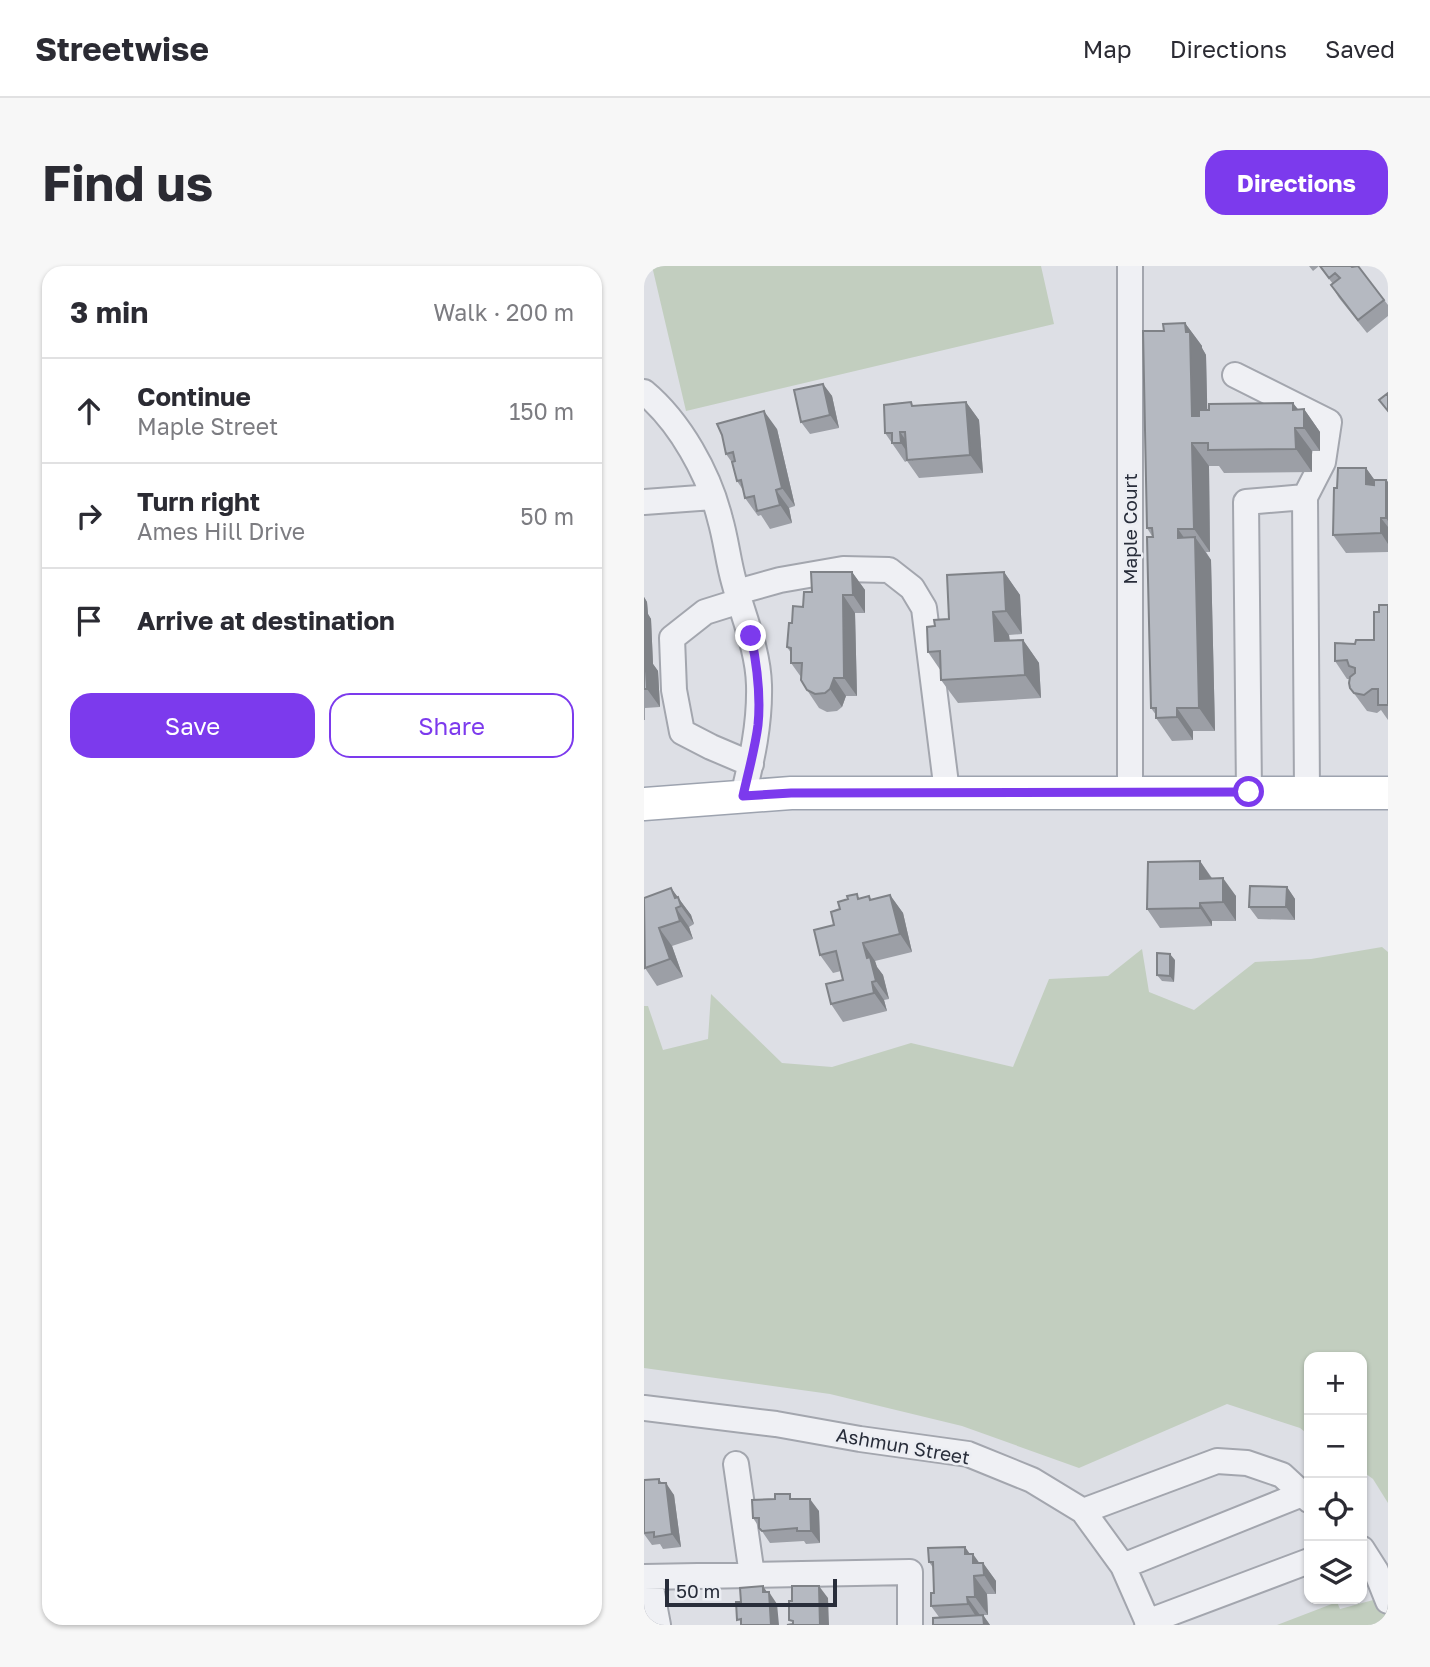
<!DOCTYPE html>
<html lang="en">
<head>
<meta charset="utf-8">
<style>
	body { margin:0; font-family:"Golos Text",sans-serif; background:#f7f7f7; color:#2b2b33 }
	.controls { position:absolute; right:21px; bottom:21px; display:grid; overflow:hidden; border-radius:14px; box-shadow:0 2px 5px #0004 }
	.controls button { width:63px; height:63px; display:grid; place-items:center; padding:0; border:0; border-bottom:2px solid #e1e1e2; background:#fff; color:#2b2b33; font:35px sans-serif }
	.scale { position:absolute; left:21px; bottom:18px; width:172px; box-sizing:border-box; padding-left:7px; border:4px solid #282d3a; border-top:0; font-size:19px; line-height:24px; white-space:nowrap; color:#282d3a; -webkit-text-stroke:5px #eceef3; paint-order:stroke }
	.stop { position:absolute; width:21px; height:21px; margin:-16px; border:5px solid #7c3aed; border-radius:50%; background:#fff }
	.stop.end { background:#7c3aed; border-color:#fff; box-shadow:0 2px 7px #0008 }
	.list { margin:0; padding:0; list-style:none }
	h2 { display:flex; justify-content:space-between; align-items:center; height:91px; margin:0; padding:0 28px; font-size:30px }
	h2 small { font-size:23px; font-weight:400; color:#7c7c81 }
	.list li { display:grid; grid-template-columns:46px 1fr auto; gap:21px; align-items:center; box-sizing:border-box; height:105px; padding:0 28px; border-top:2px solid #e1e1e2 }
	.list b { display:block; font-size:26px; white-space:nowrap }
	.list p { margin:0; font-size:23px; white-space:nowrap; color:#7c7c81 }
	.list em { font-size:23px; font-style:normal; color:#7c7c81 }
	.actions { display:flex; gap:14px; padding:21px 28px }
	.actions a { flex:1; padding:16px 0; border:2px solid #7c3aed; border-radius:21px; text-align:center; font-size:24px; color:#7c3aed }
	.actions .main { background:#7c3aed; color:#fff }
	.icon { flex:none; width:38px; height:38px; fill:none; stroke:currentColor; stroke-width:2; stroke-linecap:round; stroke-linejoin:round }
	.map { position:relative; flex:none; width:744px; height:1359px; overflow:hidden; border-radius:21px }
	header { display:flex; align-items:center; gap:42px; box-sizing:border-box; height:98px; padding:0 35px; background:#fff; border-bottom:2px solid #e1e1e2 }
	header strong { font-size:33px }
	nav { display:flex; gap:38px; margin-inline-start:auto; font-size:24px }
	.intro { display:flex; align-items:center; justify-content:space-between; box-sizing:border-box; height:168px; padding:0 42px }
	h1 { margin:0; font-size:49px }
	.button { padding:18px 32px; border-radius:21px; background:#7c3aed; color:#fff; font-size:24px; font-weight:700 }
	main { display:flex; gap:42px; padding:0 42px }
	aside { flex:1; background:#fff; border-radius:21px; box-shadow:0 2px 5px #0004 }
	.map>svg:first-child { display:block }
</style>
</head>
<body>
<header>
<strong>Streetwise</strong>
<nav><a>Map</a><a>Directions</a><a>Saved</a></nav>
</header>
<div class="intro"><h1>Find us</h1><a class="button">Directions</a></div>
<main>
<aside>
<h2>3 min<small>Walk · 200 m</small></h2>
<ul class="list">
<li><svg class="icon" aria-label="ahead" viewBox="0 0 24 24"><path d="M12 20V5M6 11l6-6 6 6"/></svg><div><b>Continue</b><p>Maple Street</p></div><em>150 m</em></li>
<li><svg class="icon" aria-label="right" viewBox="0 0 24 24"><path d="M7 20v-9h11M14 6l5 5-5 5"/></svg><div><b>Turn right</b><p>Ames Hill Drive</p></div><em>50 m</em></li>
<li><svg class="icon" aria-label="arrive" viewBox="0 0 24 24"><path d="M6 21V4h12l-3 4 3 4H6"/></svg><div><b>Arrive at destination</b></div></li>
</ul>
<div class="actions"><a class="main">Save</a><a>Share</a></div>
</aside>
<div class="map">
<svg width="744" height="1359" viewBox="0 0 744 1359">
	<rect width="100%" height="100%" fill="#dddfe5"/>
	<path fill="#c2cebf" d="M8 0H397L410 58 42 145Z
		M738 681 744 686V1237L729 1213 718 1205V1091H665V1169L656 1162 583 1138 435 1202 318 1160 186 1128 0 1102V740H4L19 784 64 773 67 728 138 797 188 801 267 777 369 801 405 713 464 710 498 683 505 726 550 744 611 696 667 693Z
		M744 1330V1359H633L693 1336 696 1343Z"/>
	<g fill="none" stroke-linecap="round" stroke-linejoin="round">
		<g stroke="#a3a6ae" stroke-width="28">
			<path id="minor" d="M591 109 685 156 679 196 661 231
				M0 126C36 156 65 208 76 253 82 273 84 295 90 316 99 350 114 383 115 419 116 458 108 493 99 530
				M0 236 69 231
				M93 326 136 314 199 303 245 304 268 322 280 342 303 526
				M96 335 61 346 28 372 30 424 38 466 67 481 107 498
				M486 526V0
				M605 526 602 236 661 231 663 526
				M0 1142 132 1158 216 1173 324 1188 388 1214 439 1245 479 1300 505 1359
				M92 1198 108 1309
				M439 1245 573 1195 603 1197 638 1209 665 1234
				M718 1283 732 1305 744 1335
				M479 1300 658 1228
				M0 1311 266 1306V1359
				M5 1311 14 1359
				M503 1356 665 1295"/>
		</g>
		<g stroke="#9da3af" stroke-width="35">
			<path id="major" d="M0 538 147 527H744"/>
		</g>
		<use href="#minor" stroke="#eff0f4" stroke-width="24"/>
		<use href="#major" stroke="#fff" stroke-width="32"/>
	</g>
	<path fill="#9c9fa6" d="M665 0H707L708 1 714 0 744 39V50L723 67 695 32 687 19 689 18 675 0 669 5Z
		M541 57 558 80V82L562 89 563 144 649 137 654 143H660L676 166V185H668V206L580 207 575 200H565L566 286H562L567 294 571 465H549V474L528 475 512 452V449L507 442 508 270 503 262Z
		M179 118 188 130 195 162 166 168 157 156Z
		M322 136 335 154 339 207 275 212 263 195 261 196 241 167 270 140Z
		M133 163 151 240 145 242 148 257 126 263 117 249 114 250 101 232 99 224 93 215 89 198 82 188Z
		M722 202 730 214H742L744 216V286L702 287 689 269 693 222Z
		M208 306 221 324V347H211L213 430H202L198 441 193 445 183 446 175 442 163 424 157 411 147 397V387L143 381 148 357 168 326Z
		M360 306 376 329 378 368 365 369 366 374H379L395 397 397 432 314 437 297 414V405L284 386 291 360 305 353Z
		M0 331 3 336 4 348 7 353 9 398 14 405 16 441 1 442V454H0Z
		M744 339V454L737 444 733 447 723 445 706 422V413H703L691 395 711 378 730 374 735 346Z
		M556 595 568 612 592 630V655H568V660L516 662 503 643Z
		M643 621 651 633V654L614 653 605 641Z
		M27 622 47 649 50 658 45 661 49 673 28 680 39 711 13 720 1 702Z
		M246 629 259 647 268 686 231 695 233 701 239 709 245 733 240 734 243 745 199 756 187 738 199 714 197 705 189 707 176 689 190 659 216 632 228 634Z
		M531 694 530 716 518 715 513 709Z
		M0 1214 18 1217 30 1229 37 1281 19 1283 16 1278 8 1279 0 1268Z
		M150 1233 175 1245 176 1277 162 1278 160 1275 126 1277 109 1252Z
		M321 1281 326 1288 335 1297H339L352 1315V1328H343L344 1349H339L346 1359H289L295 1351 287 1340 290 1327V1303L285 1296Z"/>
	<path fill="#7f8287" d="M541 57 558 80V82L562 89 564 173 548 150Z
		M179 118 188 130 195 162 186 149Z
		M322 136 335 154 339 207 326 189Z
		M649 137 660 152V143L676 166V185L660 162 649 144Z
		M120 145 133 163 151 240 138 222Z
		M651 162 668 185V206L652 183Z
		M256 166 269 184V195L257 177Z
		M548 177 565 200 566 286 550 263Z
		M722 202 735 220 722 218Z
		M742 214 744 216V255L742 252Z
		M132 224 145 242 148 257 136 239Z
		M737 252 744 261V278L737 267Z
		M534 263 550 286 534 272Z
		M551 271 567 294 571 465 555 442Z
		M208 306 221 324V347L209 329Z
		M360 306 376 329 378 368 362 345Z
		M199 329 211 347 213 430 200 412Z
		M0 331 3 336 4 348 7 353 9 398 14 405 16 441 3 423 0 391Z
		M349 346 365 369 367 398 351 375Z
		M379 374 395 397 397 432 381 409Z
		M190 412 202 430 198 441 186 423Z
		M533 442 549 465V474L533 451Z
		M556 595 568 613H556Z
		M579 612 592 630V655L579 636Z
		M643 621 651 633V654L642 641Z
		M27 622 47 649 50 658 31 632Z
		M246 629 259 647 268 686 256 668Z
		M556 637 568 655V660L556 642Z
		M32 642 45 661 49 673 36 655Z
		M15 662 28 680 39 711 26 693Z
		M219 677 231 695 233 701 239 709 245 733 232 715 223 692Z
		M526 688 531 694 530 716 526 710Z
		M228 716 240 734 243 745 230 727Z
		M15 1213 22 1224V1217L30 1229 37 1281 28 1268Z
		M166 1233 175 1245 176 1277 167 1265Z
		M321 1281 329 1293V1288L339 1302V1297L352 1315V1328L340 1309 321 1288Z
		M330 1310 343 1328 344 1349 331 1331Z
		M119 1320 125 1329V1326L133 1338 135 1359H127Z
		M175 1320 184 1332 185 1359H176Z
		M323 1331 336 1349V1357L324 1338Z
		M339 1349 346 1359H340Z"/>
	<path fill="#b5b9c1" stroke="#7f8287" stroke-width="2" d="M676 0H707L708 1 714 0 740 34 714 54 687 19 696 12 691 7 685 12Z
		M541 57 542 66H546L548 150H555V144H565V138L649 137V144L660 143V162H651L652 183 564 184V177H548L550 263H534V272L551 271 555 442H533V451L512 452V442H507L503 271H509L508 262H503L499 65H520L519 58Z
		M179 118 186 149 157 156 150 124Z
		M744 127V145L735 134Z
		M267 136 268 140 322 136 326 189 263 194 261 166H256L257 177H248V167H241L240 139Z
		M120 145 138 222 132 224 136 239 113 245 110 230 101 232 97 214 93 215 88 196 91 195 89 186 82 188 78 169 73 158Z
		M694 202H722V218L730 219V214H742V252H737V267L689 269 690 222H693Z
		M167 306H208L209 329H199L200 412H190L186 423 181 427 171 428 163 424 157 414 158 397H147V382L143 381 145 357H148L149 340 159 341 160 326H168Z
		M360 306 362 345 349 346 351 375 379 374 381 409 297 414 296 385 284 386 283 361 291 360 290 354 305 353 303 309Z
		M735 339H744V439H734V423H728L720 429 710 427 706 422 705 417 706 411 711 407V402L705 400 703 394 691 395V377L711 378 712 374H730V346H735Z
		M0 387H1L3 423H0Z
		M556 595V613L579 612V636L556 637V642L503 643 504 596Z
		M606 620 643 621 642 641H605Z
		M27 622 31 632 34 631 37 640 32 642 36 655 15 662 26 693 1 702 0 632Z
		M213 628 214 633 225 630 226 634 246 629 256 668 219 677 223 692 226 691 232 715 228 716 230 727 187 738 182 718 199 714 192 685 176 689 170 664 190 659 187 646 196 643 194 636 204 633 203 630Z
		M513 687 526 688V710L513 709Z
		M15 1213V1217H22L28 1268 10 1271V1266L0 1267V1214Z
		M131 1228H146V1233H166L167 1265H153V1262L118 1265 115 1262V1252H109L108 1234 131 1233Z
		M321 1281V1288H329V1297H339L340 1309 330 1310 331 1331H323L324 1338 287 1340V1327H290L289 1296H285L284 1282Z
		M119 1320V1326H125L127 1359H97V1353L93 1354 92 1336H97L96 1322Z
		M148 1320H175L176 1359H143L149 1358V1355L145 1354V1335H148Z
		M339 1349 340 1359H289V1352Z"/>
	<g fill="none" stroke-linecap="round" stroke-linejoin="round">
		<path stroke="#7c3aed" stroke-width="9" d="M107 370C113 399 117 429 114 459 111 483 104 507 99 530L147 527 605 526"/>
	</g>
	<g text-anchor="middle" stroke-width="5" stroke-linejoin="round" paint-order="stroke">
		<g font-size="19" fill="#282d3a" stroke="#eceef3">
			<text transform="translate(486 263) rotate(-90)" y="7">Maple Court</text>
			<text transform="translate(259 1180) rotate(10)" y="7">Ashmun Street</text>
		</g>
	</g>
</svg>
<div class="controls">
<button>+</button>
<button>−</button>
<button><svg class="icon" aria-label="locate" viewBox="0 0 24 24"><circle cx="12" cy="12" r="6"/><path d="M12 2v4M12 18v4M2 12h4M18 12h4"/></svg></button>
<button><svg class="icon" aria-label="layers" viewBox="0 0 24 24"><path d="M12 4l9 5-9 5-9-5zM3 14l9 5 9-5"/></svg></button>
</div>
<div class="scale">50 m</div>
<div class="stop" style="left:605px;top:526px"></div>
<div class="stop end" style="left:107px;top:370px"></div>
</div>
</main>
</body>
</html>
